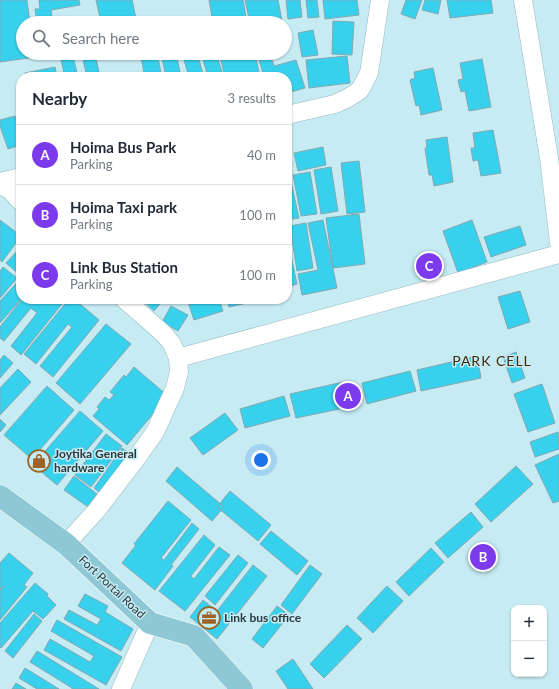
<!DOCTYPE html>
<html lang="en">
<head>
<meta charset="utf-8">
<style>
	body { margin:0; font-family:Lato,sans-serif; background:#f2f2f3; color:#1f2937 }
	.controls { position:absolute; right:12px; bottom:12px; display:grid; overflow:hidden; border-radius:8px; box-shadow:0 1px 3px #0004 }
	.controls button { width:36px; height:36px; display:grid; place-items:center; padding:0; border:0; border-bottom:1px solid #e0e1e3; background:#fff; color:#1f2937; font:20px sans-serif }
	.you { position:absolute; left:261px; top:460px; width:14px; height:14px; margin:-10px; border:3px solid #fff; border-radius:50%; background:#1a73e8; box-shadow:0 0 0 6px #1a73e833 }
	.badge { display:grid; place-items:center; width:26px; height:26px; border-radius:50%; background:#7c3aed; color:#fff; font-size:13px; font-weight:700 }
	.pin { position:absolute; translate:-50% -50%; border:2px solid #fff; box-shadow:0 1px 4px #0006 }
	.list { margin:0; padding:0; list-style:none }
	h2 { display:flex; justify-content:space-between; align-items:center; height:52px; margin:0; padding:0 16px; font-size:17px }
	h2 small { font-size:13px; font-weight:400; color:#747a83 }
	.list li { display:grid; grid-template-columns:26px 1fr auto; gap:12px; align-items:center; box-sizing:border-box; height:60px; padding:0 16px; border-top:1px solid #e0e1e3 }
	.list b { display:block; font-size:15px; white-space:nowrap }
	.list p { margin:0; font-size:13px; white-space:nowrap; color:#747a83 }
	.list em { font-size:13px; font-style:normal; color:#747a83 }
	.icon { flex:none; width:22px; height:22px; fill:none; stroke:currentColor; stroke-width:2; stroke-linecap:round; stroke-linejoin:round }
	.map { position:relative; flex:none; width:559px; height:689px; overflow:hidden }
	.search { position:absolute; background:#fff; box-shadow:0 1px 3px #0004; left:16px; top:16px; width:276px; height:44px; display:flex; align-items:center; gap:10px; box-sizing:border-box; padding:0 14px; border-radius:22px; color:#747a83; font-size:15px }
	.panel { position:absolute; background:#fff; box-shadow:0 1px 3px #0004; left:16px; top:72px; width:276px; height:232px; border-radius:16px }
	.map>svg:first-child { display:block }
</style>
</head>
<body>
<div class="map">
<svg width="559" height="689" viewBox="0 0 559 689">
	<rect width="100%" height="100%" fill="#c6ebf3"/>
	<path fill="#37d1ee" stroke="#84a7af" d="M0 0H27L30 23H23V53H35L36 57 0 62Z
		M39 0H79L80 5 51 10 53 23H37L35 9H40Z
		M96 0H132L137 23H101Z
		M209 0H243L247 23H213Z
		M245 0H278L282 21 273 23H250Z
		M286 0H300L302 17 288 19Z
		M306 0H317L319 17 308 18Z
		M323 0H357L359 15 325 19Z
		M406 0H422L415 19 401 14Z
		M425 0H441L438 14 422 10Z
		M447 0H491L493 13 450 18Z
		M333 21 354 22 352 55 332 54Z
		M313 30 318 55 302 57 298 33Z
		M91 53H95L100 77H87L82 55Z
		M140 53H157L162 77H145Z
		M161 53H176L181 77H166Z
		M182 53H197L204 77H189Z
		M201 53H216L223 75 216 77H208Z
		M219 53H255L260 77H225Z
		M257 53H270L274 66 296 60 305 88 287 93V77H264Z
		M73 56 78 77H65L61 60Z
		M347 56 350 83 309 88 306 60Z
		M482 59 491 107 469 111 465 91 461 92 458 80 463 79 460 63Z
		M55 67 57 77H26L25 73Z
		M433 68 442 110 421 115 419 105 416 106 410 80 415 78 414 72Z
		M15 116 21 134V145L8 149 0 126V120Z
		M493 130 501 173 481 176 478 160 473 161 471 148H475L473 133Z
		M447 137 453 182 434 186 432 175H429L425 148H427L426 140Z
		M323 147 326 165 298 171 294 153Z
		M359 161 365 212 347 214 341 163Z
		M287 163 299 218 287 220Z
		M331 167 338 211 321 214 314 170Z
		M310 172 317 214 301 216 293 175Z
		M359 214 365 264 333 268 326 218Z
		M0 220 21 236 2 262 0 260Z
		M323 220 337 288 302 295 298 274 318 270 308 223Z
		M472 220 487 262 458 273 443 231Z
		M306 223 313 268 297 271 290 226Z
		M520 226 526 245 491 257 484 237Z
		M287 237 297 284 287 287Z
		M21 247V276L6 263Z
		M3 267 17 278 0 298V271Z
		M21 278V299L0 323V301Z
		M520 291 530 322 508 329 498 297Z
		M22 299H66L21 355 11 346 37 313 31 308 4 341 0 338V327Z
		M69 299H74L99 320 53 377 40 366 72 327 68 324 36 364 24 354Z
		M141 299H164L154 311Z
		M187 299H219L223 311 194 320Z
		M227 299H260V300L229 307Z
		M171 306 188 315 178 331 162 322Z
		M106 324 131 344 80 404 56 383Z
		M516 352 525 378 512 383 503 357Z
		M4 355 13 363 0 378V360Z
		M477 356 481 378 421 391 417 370Z
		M134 367 168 396 127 445 93 416 99 409 97 407 105 397 109 400 114 395 110 392 124 375 126 377Z
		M18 369 31 382 0 415V388Z
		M410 371 416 391 367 404 362 383Z
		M343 382 349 407 296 418 290 394Z
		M542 384 555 423 528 432 514 394Z
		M47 386 74 410 32 459 4 435Z
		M284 396 290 416 245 428 240 409Z
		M80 411 103 431 57 485 33 465Z
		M225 413 238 430 203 455 190 438Z
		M0 419 6 425 0 432Z
		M558 432 559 449 535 457 530 442Z
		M106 434 122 446 91 487 75 475Z
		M122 448 135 457 106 498 94 488Z
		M559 454V501L553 503 535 465Z
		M516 466 533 484 491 522 475 504Z
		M177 467 224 507 212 521 166 481Z
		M74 476 97 494 88 507 64 490Z
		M230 491 271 525 258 541 217 507Z
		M168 501 191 520 161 558 164 560 192 523 199 529 171 565 173 566 155 590 122 563 136 545 134 544Z
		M471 512 483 527 448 558 435 543Z
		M271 531 308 561 297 575 260 544Z
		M204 535 215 545 191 576 194 579 219 547 230 555 185 611 159 591Z
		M431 548 444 562 409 596 396 582Z
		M9 553 33 573 24 585 27 587 0 620V591L5 585 0 590V563Z
		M238 555 248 563 215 605 205 596Z
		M253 565 267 576 217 639 190 617 203 600 217 611Z
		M310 565 322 574 292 614 281 605Z
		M35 583 48 594 47 596 56 605 43 619 33 611 1 648 0 647V623Z
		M387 586 403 601 373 633 357 618Z
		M85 594 108 606 105 612 133 629 121 651 64 619 69 610 97 625 101 619 78 606Z
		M277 606 289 615 263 648 252 639Z
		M34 614 42 621 13 658 5 651Z
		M57 620 122 657 106 685 44 650 50 639 90 662 94 656 51 631Z
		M347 625 362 639 324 678 310 664Z
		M37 651 99 689H72V688L30 662Z
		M293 659 313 689H288L276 671Z
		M25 668 59 689H37L19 678Z
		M16 683 26 689H12Z"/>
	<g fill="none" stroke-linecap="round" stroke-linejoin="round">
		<g stroke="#95b9c1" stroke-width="19">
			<path id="minor" d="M523 0 549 158 559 243
				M287 115 335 104 348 98 360 90 369 73 380 0
				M0 182 21 177
				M0 185 10 190 21 202
				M178 358 559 254
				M66 544 96 511 136 459 155 432 175 388 179 372 178 358 172 344 164 334 124 299
				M121 689 150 623"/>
		</g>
		<g stroke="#fff" stroke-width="23">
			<path id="primary" d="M0 496 66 544 150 623 194 636 242 689"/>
		</g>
		<use href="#minor" stroke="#fff" stroke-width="18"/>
		<use href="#primary" stroke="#8ec8d4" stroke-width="22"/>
	</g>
	<defs>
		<g id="shop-ring" transform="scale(1.15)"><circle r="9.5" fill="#c6ebf3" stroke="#9e6324" stroke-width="1.5"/><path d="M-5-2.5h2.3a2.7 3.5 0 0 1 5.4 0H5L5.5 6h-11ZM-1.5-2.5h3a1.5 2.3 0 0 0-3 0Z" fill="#9e6324"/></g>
		<g id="office-ring" transform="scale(1.15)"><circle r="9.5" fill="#c6ebf3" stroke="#9e6324" stroke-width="1.5"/><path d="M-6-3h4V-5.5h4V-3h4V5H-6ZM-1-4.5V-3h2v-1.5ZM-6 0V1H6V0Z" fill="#9e6324"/></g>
	</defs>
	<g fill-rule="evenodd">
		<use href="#shop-ring" x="39" y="461"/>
		<use href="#office-ring" x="209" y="618"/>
	</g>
	<g text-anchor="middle" stroke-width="3" stroke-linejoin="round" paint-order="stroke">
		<g font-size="12" font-weight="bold" fill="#2c3a3e" stroke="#c6ebf3" text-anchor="start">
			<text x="54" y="458">Joytika General<tspan x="54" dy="14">hardware</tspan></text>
			<text x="224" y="622">Link bus office</text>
		</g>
		<g font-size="12" fill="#2c3a3e" stroke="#c6ebf3">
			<text transform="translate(112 587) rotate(43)" y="4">Fort Portal Road</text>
		</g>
		<g font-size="14" letter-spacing="1" fill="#45290b" stroke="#c6ebf3">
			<text x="492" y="366">PARK CELL</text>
		</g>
	</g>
</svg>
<div class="controls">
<button>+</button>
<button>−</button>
</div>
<div class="you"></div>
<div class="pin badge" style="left:348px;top:396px">A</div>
<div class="pin badge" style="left:483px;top:557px">B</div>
<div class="pin badge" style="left:429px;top:266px">C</div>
<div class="search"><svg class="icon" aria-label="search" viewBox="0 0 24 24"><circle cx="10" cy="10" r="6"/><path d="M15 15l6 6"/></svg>Search here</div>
<section class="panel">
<h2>Nearby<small>3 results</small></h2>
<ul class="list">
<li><span class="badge">A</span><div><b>Hoima Bus Park</b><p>Parking</p></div><em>40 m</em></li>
<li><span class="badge">B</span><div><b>Hoima Taxi park</b><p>Parking</p></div><em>100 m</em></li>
<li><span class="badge">C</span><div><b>Link Bus Station</b><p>Parking</p></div><em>100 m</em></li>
</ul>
</section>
</div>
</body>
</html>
